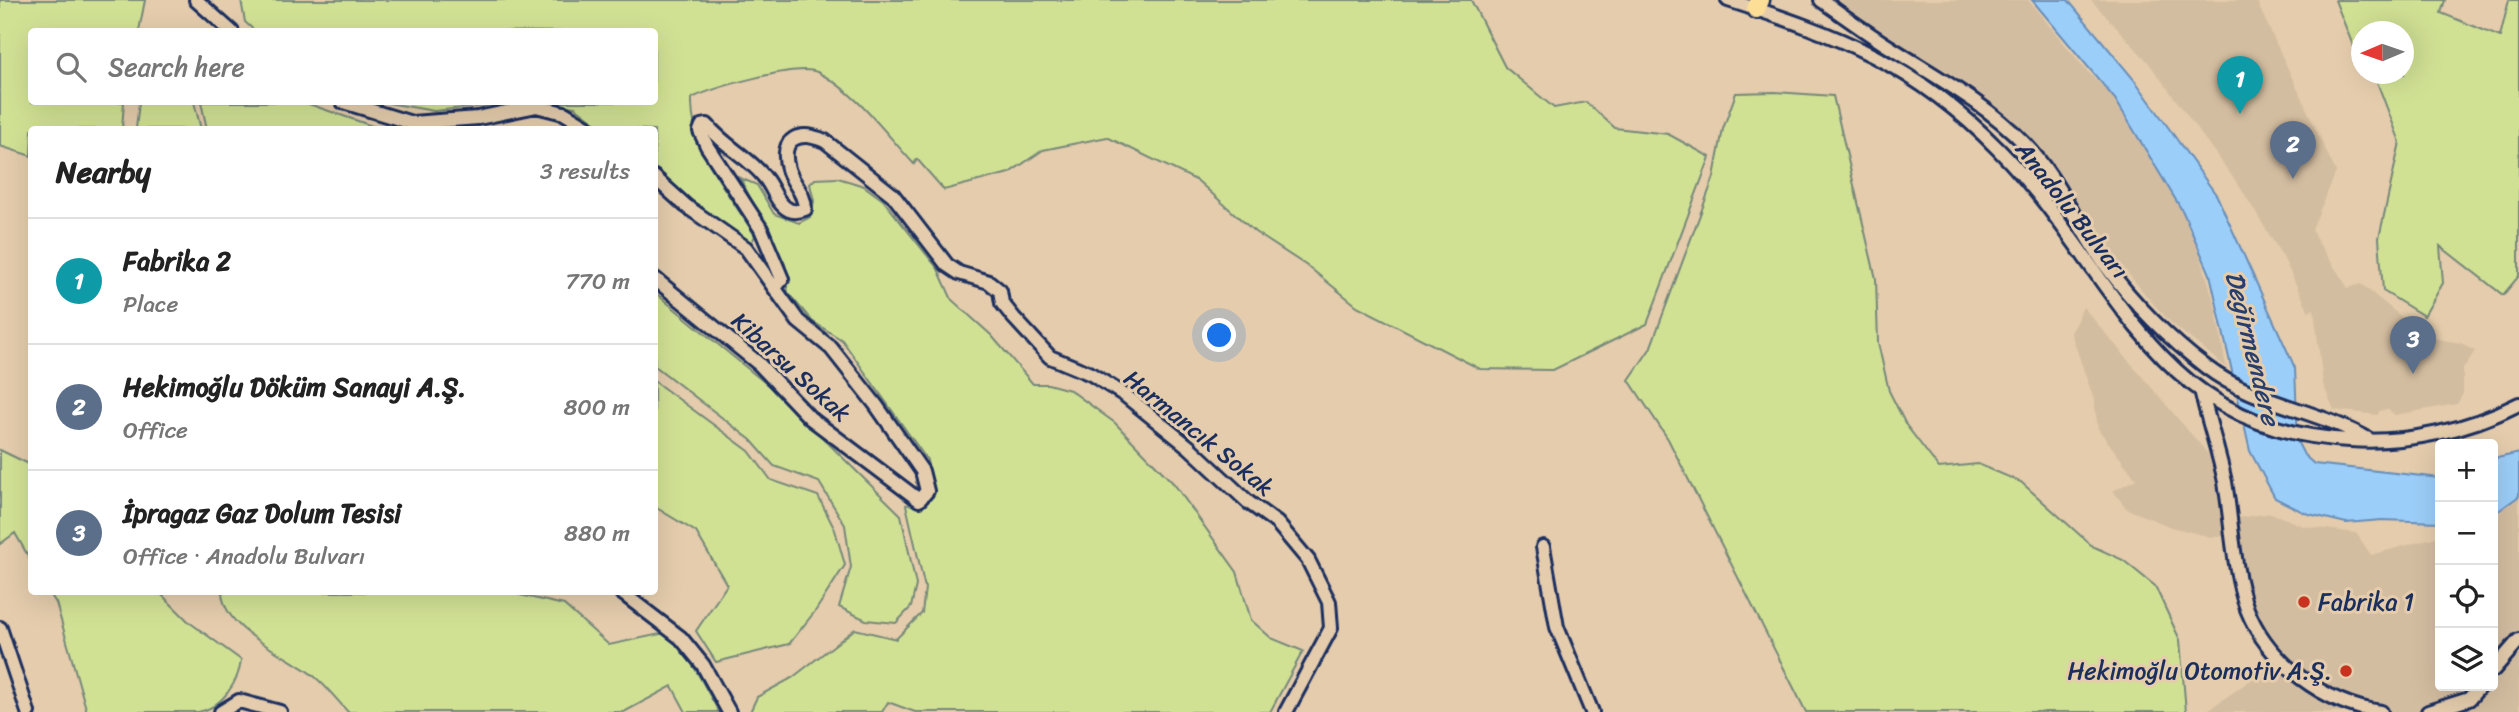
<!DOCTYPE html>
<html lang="en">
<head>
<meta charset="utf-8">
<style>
	body { margin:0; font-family:Sriracha,sans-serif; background:#f2f2f2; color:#222 }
	.controls { position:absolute; right:21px; bottom:21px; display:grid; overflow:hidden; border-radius:7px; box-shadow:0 7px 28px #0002 }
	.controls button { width:63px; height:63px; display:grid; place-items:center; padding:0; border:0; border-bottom:2px solid #e0e0e0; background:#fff; color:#222; font:35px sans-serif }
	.compass { position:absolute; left:2351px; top:21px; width:63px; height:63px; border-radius:50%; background:#fff; box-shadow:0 7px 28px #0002; rotate:268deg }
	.you { position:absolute; left:1220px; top:336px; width:24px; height:24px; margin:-18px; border:5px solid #fff; border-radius:50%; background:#1a73e8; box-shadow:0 0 0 10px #1a73e833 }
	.badge { display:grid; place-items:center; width:46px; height:46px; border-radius:50%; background:#7c3aed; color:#fff; font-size:23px; font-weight:700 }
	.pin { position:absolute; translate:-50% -58px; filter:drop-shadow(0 2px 4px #0008) }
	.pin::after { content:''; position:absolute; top:37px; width:24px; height:21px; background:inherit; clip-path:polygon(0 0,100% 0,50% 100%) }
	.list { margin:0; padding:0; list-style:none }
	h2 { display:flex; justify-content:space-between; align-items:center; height:91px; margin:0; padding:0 28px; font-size:30px }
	h2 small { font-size:23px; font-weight:400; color:#767676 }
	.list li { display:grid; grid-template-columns:46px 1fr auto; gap:21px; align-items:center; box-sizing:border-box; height:126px; padding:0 28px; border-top:2px solid #e0e0e0 }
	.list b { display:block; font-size:26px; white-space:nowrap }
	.list p { margin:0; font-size:23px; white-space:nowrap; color:#767676 }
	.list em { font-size:23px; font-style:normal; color:#767676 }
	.icon { flex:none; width:38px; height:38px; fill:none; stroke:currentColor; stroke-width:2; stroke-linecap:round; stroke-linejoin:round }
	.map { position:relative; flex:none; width:2519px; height:712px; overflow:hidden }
	.search { position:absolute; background:#fff; box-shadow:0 7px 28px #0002; left:28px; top:28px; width:630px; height:77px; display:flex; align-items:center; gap:18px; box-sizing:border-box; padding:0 24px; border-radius:7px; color:#767676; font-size:26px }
	.panel { position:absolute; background:#fff; box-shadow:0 7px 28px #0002; left:28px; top:126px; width:630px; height:469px; border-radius:7px }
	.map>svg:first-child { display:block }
</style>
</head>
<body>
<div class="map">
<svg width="2519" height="712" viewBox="0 0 2519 712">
	<rect width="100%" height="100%" fill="#e4ccac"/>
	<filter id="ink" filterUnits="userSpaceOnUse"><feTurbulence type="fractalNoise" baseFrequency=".0143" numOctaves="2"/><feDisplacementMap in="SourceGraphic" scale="14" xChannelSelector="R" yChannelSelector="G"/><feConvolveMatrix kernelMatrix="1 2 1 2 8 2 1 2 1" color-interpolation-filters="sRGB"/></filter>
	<g filter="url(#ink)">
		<path fill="#d3bda0" d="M1834 0H2028L2086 70 2124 107 2190 219 2216 309 2226 367 2170 322 2150 300 2107 248 2075 202 2063 179 2015 121 1975 90 1887 37Z
			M2091 0H2256L2336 172 2312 229 2316 239 2348 288 2361 284 2426 337 2461 343 2475 351 2463 369V394L2457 404 2395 415 2389 410 2379 411 2378 415 2334 410 2323 384 2314 309 2309 312 2283 257 2240 187 2148 62Z
			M2083 307 2214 461 2225 520 2271 513 2303 526 2356 533 2371 555 2440 536V686H2493V518L2519 497V712H2205L2275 663 2265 651 2229 534 2211 537 2171 527 2127 509 2113 491 2136 479 2098 429 2094 400 2071 333Z"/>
		<path fill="#d1e194" stroke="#768879" stroke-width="2" d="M0 0H145L139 31 32 32V102H124L122 129 32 130 31 156 0 146Z
			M241 0H1471L1505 67 1554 108 1586 102 1615 128 1668 134 1710 157 1647 324 1553 370 1480 369 1357 306 1310 268 1255 232 1198 181 1107 137 1043 150 1009 173 944 190 917 159 914 164C885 133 856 91 817 72 797 63 713 88 692 98 690 150 729 193 755 236L750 245 690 201 655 168 654 130 604 129 575 107 532 102H654V32L255 31 245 22Z
			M2335 0H2445L2441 13 2500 37 2509 0H2519V276L2503 295 2440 246 2443 283 2424 316 2383 291 2379 238 2400 142 2374 74H2404V32H2362L2361 57 2352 43Z
			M1775 92 1833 96 1876 279 1878 343 1889 391 1906 425 1939 468 1978 464 2021 482 2092 546 2123 560 2155 586 2180 640 2186 712H1806L1668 439 1629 380 1650 349 1714 177 1723 129 1736 93Z
			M139 102H194L201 129H136Z
			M201 102H303L381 129H207Z
			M383 102H522L434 111Z
			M740 178 757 185 774 214 799 223 810 217 814 201 810 184 815 179 838 178 864 186 883 200 938 269 952 300 991 335 1033 384H1048L1070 390 1115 423 1174 484 1237 572 1251 620 1271 638 1303 651 1270 712H915L888 702 882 712H750L757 697 792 678 855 629 896 639 922 613 925 588 906 505 926 503 932 492 927 460 842 340 812 321 788 293 785 264Z
			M654 292 775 391 901 515 916 585 911 607 896 623 866 620 839 607 851 567 845 525 819 482 774 466 751 440 655 366Z
			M654 381 749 451 771 480 818 496 835 530 845 565 816 610 789 644 716 662 696 631 727 585 696 532 655 507Z
			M0 450 31 465V561L15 533 0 544Z
			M49 592H159L189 622 241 660C239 681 222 708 198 712 167 712 120 712 87 712L56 603Z
			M222 592H515L520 595 564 605 609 645 665 633 688 656 719 712H686L672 686 624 712H348C337 700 327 687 314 676 286 653 224 632 222 592Z"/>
		<path fill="#9bcef8" stroke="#688eba" stroke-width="2" d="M2032 0H2068L2136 82 2217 196 2295 368 2298 443 2304 455 2314 464 2440 478V522L2382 520 2346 523 2305 513 2275 498 2250 451 2210 274 2183 212 2115 99Z
			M2519 453V496L2493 515V459Z"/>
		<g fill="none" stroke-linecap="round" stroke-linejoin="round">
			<g stroke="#1b2f5e" stroke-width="18">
				<path id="minor" d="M196 0 232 32
					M1728 0C1838 35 1915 64 1998 149 2118 270 2149 430 2350 440 2407 444 2468 430 2519 404
					M1821 0C1844 16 1867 33 1891 48 1938 78 1985 103 2024 143 2059 179 2077 227 2106 266 2135 305 2168 338 2206 367 2256 405 2317 409 2370 440
					M343 102 412 123 478 118 536 106 564 113 592 130
					M654 177 686 206 746 248 798 321 831 348 876 405 922 471 927 491 919 500 810 418 759 364 654 278
					M775 288 782 279 761 229 707 146 700 131 702 126 707 125C724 146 750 158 765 178 774 189 776 203 789 210 794 212 800 211 805 209 805 193 792 183 788 169 779 137 800 130 825 141L893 195 947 265 959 273 989 282 1000 291 1002 303 1014 318 1050 357 1091 374 1126 396 1189 447 1248 502 1277 523 1308 560 1329 602 1331 628 1286 712
					M2202 394C2209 423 2219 453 2225 482 2232 523 2233 570 2247 609 2268 663 2325 704 2381 712
					M1543 547 1557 627 1592 712
					M621 592 681 638 703 665 729 712
					M0 628 28 712
					M2493 670 2519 640
					M221 712 239 701 280 712
					M2428 712 2469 699 2480 686"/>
			</g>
			<g stroke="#1b2f5e" stroke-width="23">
				<path id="highway" d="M1756 9 1760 0"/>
			</g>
			<use href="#minor" stroke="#e4ccac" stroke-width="12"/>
			<use href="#highway" stroke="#fdde96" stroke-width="18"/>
		</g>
	</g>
	<g fill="#c8321e" stroke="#e4ccac" stroke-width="2.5">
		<circle cx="2304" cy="602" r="7"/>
		<circle cx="2346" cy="671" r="7"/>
	</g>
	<g text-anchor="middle" stroke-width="6" stroke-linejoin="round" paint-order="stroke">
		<g font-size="24" fill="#1b2f5e" stroke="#e4ccac">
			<text transform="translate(2072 210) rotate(52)" y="8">Anadolu Bulvarı</text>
			<text transform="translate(791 367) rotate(42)" y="8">Kibarsu Sokak</text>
			<text transform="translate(1199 433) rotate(39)" y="8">Harmancık Sokak</text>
		</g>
		<g font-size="24" fill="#1b2f5e" stroke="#e4ccac" text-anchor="start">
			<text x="2318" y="610">Fabrika 1</text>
			<text x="2332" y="679" text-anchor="end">Hekimoğlu Otomotiv A.Ş.</text>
		</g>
		<g font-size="26" font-style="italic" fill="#283f6d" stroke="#e4ccac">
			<text transform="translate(2253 348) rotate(76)" y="9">Değirmendere</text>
		</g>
	</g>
</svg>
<div class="controls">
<button>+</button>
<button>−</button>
<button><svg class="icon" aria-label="locate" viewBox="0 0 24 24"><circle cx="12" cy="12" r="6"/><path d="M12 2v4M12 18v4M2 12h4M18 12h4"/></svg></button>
<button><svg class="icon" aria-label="layers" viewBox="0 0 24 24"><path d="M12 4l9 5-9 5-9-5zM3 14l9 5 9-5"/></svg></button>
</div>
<svg class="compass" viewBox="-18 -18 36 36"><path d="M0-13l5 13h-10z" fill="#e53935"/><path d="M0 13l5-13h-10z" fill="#767676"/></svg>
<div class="you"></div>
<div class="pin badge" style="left:2240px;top:114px;background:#0f9aa8">1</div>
<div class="pin badge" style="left:2293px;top:179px;background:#5c6f8a">2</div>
<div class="pin badge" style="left:2413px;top:374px;background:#5c6f8a">3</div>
<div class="search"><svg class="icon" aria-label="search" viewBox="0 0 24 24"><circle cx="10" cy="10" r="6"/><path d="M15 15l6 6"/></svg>Search here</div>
<section class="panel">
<h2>Nearby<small>3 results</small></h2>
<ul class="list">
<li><span class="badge" style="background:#0f9aa8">1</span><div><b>Fabrika 2</b><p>Place</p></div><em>770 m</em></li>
<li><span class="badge" style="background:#5c6f8a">2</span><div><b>Hekimoğlu Döküm Sanayi A.Ş.</b><p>Office</p></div><em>800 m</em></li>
<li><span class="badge" style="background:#5c6f8a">3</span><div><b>İpragaz Gaz Dolum Tesisi</b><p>Office · Anadolu Bulvarı</p></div><em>880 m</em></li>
</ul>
</section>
</div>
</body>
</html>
